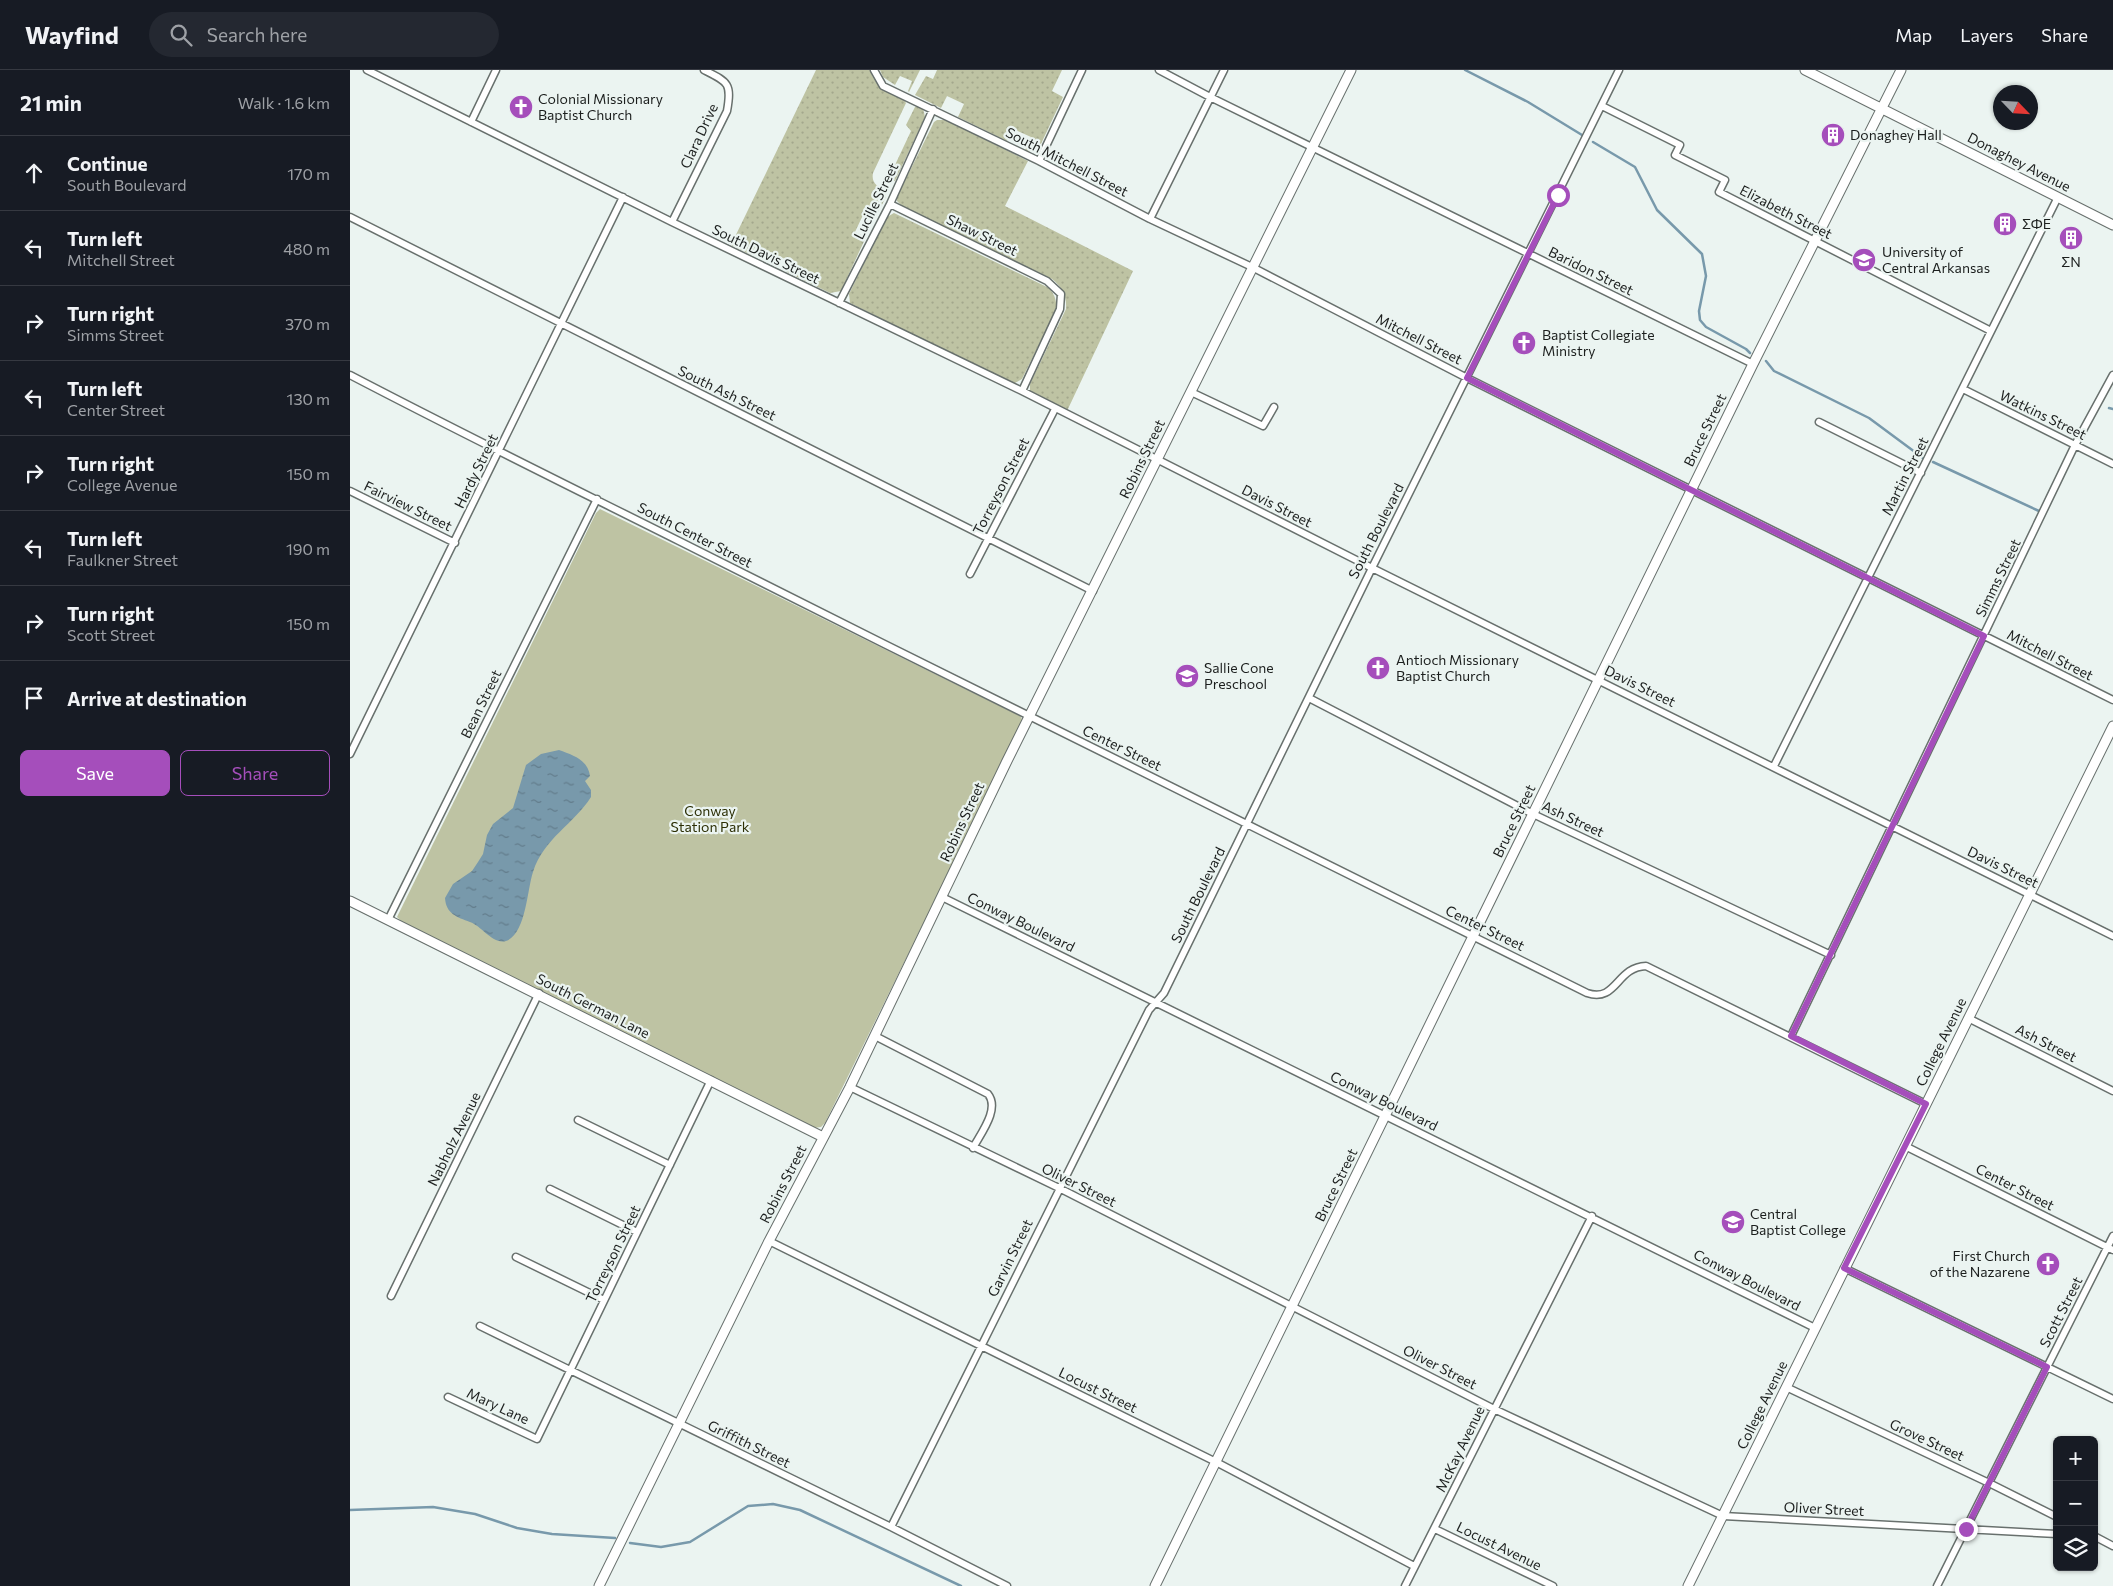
<!DOCTYPE html>
<html lang="en">
<head>
<meta charset="utf-8">
<style>
	body { margin:0; font-family:Commissioner,sans-serif; background:#242831; color:#f1f3f6 }
	.controls { position:absolute; right:15px; bottom:15px; display:grid; overflow:hidden; border-radius:8px; box-shadow:0 1px 4px #0004 }
	.controls button { width:45px; height:45px; display:grid; place-items:center; padding:0; border:0; border-bottom:1px solid #363941; background:#171b24; color:#f1f3f6; font:25px sans-serif }
	.compass { position:absolute; left:1643px; top:15px; width:45px; height:45px; border-radius:50%; background:#171b24; box-shadow:0 1px 4px #0004; rotate:115deg }
	.stop { position:absolute; width:15px; height:15px; margin:-11px; border:4px solid #a54ebb; border-radius:50%; background:#fff }
	.stop.end { background:#a54ebb; border-color:#fff; box-shadow:0 1px 5px #0008 }
	.list { margin:0; padding:0; list-style:none }
	h2 { display:flex; justify-content:space-between; align-items:center; height:65px; margin:0; padding:0 20px; font-size:21px }
	h2 small { font-size:16px; font-weight:400; color:#9ea1a6 }
	.list li { display:grid; grid-template-columns:32px 1fr auto; gap:15px; align-items:center; box-sizing:border-box; height:75px; padding:0 20px; border-top:1px solid #363941 }
	.list b { display:block; font-size:19px; white-space:nowrap }
	.list p { margin:0; font-size:16px; white-space:nowrap; color:#9ea1a6 }
	.list em { font-size:16px; font-style:normal; color:#9ea1a6 }
	.actions { display:flex; gap:10px; padding:15px 20px }
	.actions a { flex:1; padding:11px 0; border:1px solid #a54ebb; border-radius:8px; text-align:center; font-size:18px; color:#a54ebb }
	.actions .main { background:#a54ebb; color:#fff }
	.icon { flex:none; width:28px; height:28px; fill:none; stroke:currentColor; stroke-width:2; stroke-linecap:round; stroke-linejoin:round }
	.map { position:relative; flex:none; width:1763px; height:1516px; overflow:hidden }
	header { display:flex; align-items:center; gap:30px; box-sizing:border-box; height:70px; padding:0 25px; background:#171b24; border-bottom:1px solid #363941 }
	header strong { font-size:24px }
	nav { display:flex; gap:28px; margin-inline-start:auto; font-size:18px }
	.search { width:350px; height:45px; background:#242831; display:flex; align-items:center; gap:12px; box-sizing:border-box; padding:0 18px; border-radius:28px; color:#9ea1a6; font-size:19px }
	main { display:flex }
	aside { flex:1; background:#171b24 }
	.map>svg:first-child { display:block }
</style>
</head>
<body>
<header>
<strong>Wayfind</strong>
<div class="search"><svg class="icon" aria-label="search" viewBox="0 0 24 24"><circle cx="10" cy="10" r="6"/><path d="M15 15l6 6"/></svg>Search here</div>
<nav><a>Map</a><a>Layers</a><a>Share</a></nav>
</header>
<main>
<aside>
<h2>21 min<small>Walk · 1.6 km</small></h2>
<ul class="list">
<li><svg class="icon" aria-label="ahead" viewBox="0 0 24 24"><path d="M12 20V5M6 11l6-6 6 6"/></svg><div><b>Continue</b><p>South Boulevard</p></div><em>170 m</em></li>
<li><svg class="icon" aria-label="left" viewBox="0 0 24 24"><path d="M17 20v-9H6M10 6l-5 5 5 5"/></svg><div><b>Turn left</b><p>Mitchell Street</p></div><em>480 m</em></li>
<li><svg class="icon" aria-label="right" viewBox="0 0 24 24"><path d="M7 20v-9h11M14 6l5 5-5 5"/></svg><div><b>Turn right</b><p>Simms Street</p></div><em>370 m</em></li>
<li><svg class="icon" aria-label="left" viewBox="0 0 24 24"><path d="M17 20v-9H6M10 6l-5 5 5 5"/></svg><div><b>Turn left</b><p>Center Street</p></div><em>130 m</em></li>
<li><svg class="icon" aria-label="right" viewBox="0 0 24 24"><path d="M7 20v-9h11M14 6l5 5-5 5"/></svg><div><b>Turn right</b><p>College Avenue</p></div><em>150 m</em></li>
<li><svg class="icon" aria-label="left" viewBox="0 0 24 24"><path d="M17 20v-9H6M10 6l-5 5 5 5"/></svg><div><b>Turn left</b><p>Faulkner Street</p></div><em>190 m</em></li>
<li><svg class="icon" aria-label="right" viewBox="0 0 24 24"><path d="M7 20v-9h11M14 6l5 5-5 5"/></svg><div><b>Turn right</b><p>Scott Street</p></div><em>150 m</em></li>
<li><svg class="icon" aria-label="arrive" viewBox="0 0 24 24"><path d="M6 21V4h12l-3 4 3 4H6"/></svg><div><b>Arrive at destination</b></div></li>
</ul>
<div class="actions"><a class="main">Save</a><a>Share</a></div>
</aside>
<div class="map">
<svg width="1763" height="1516" viewBox="0 0 1763 1516">
	<defs>
		<pattern id="grass-dots" width="8" height="8" patternUnits="userSpaceOnUse" patternTransform="scale(1.25)"><rect width="8" height="8" fill="#bec3a3"/><path d="M2 2h.1M6 6h.1" fill="none" stroke="#a3a78c" stroke-width="1.8" stroke-linecap="round"/></pattern>
		<pattern id="water-ripples" width="26" height="14" patternUnits="userSpaceOnUse" patternTransform="scale(1.25)"><rect width="26" height="14" fill="#7899ab"/><path d="M2 4q2-2 4 0t4 0M15 11q2-2 4 0t4 0" fill="none" stroke="#627c8b"/></pattern>
	</defs>
	<rect width="100%" height="100%" fill="#ebf4f1"/>
	<path fill="url(#grass-dots)" d="M466 0H520C526 18 538 22 554 30L556 33 523 103C521 114 528 116 536 122V127L524 150 513 145 505 162 516 167 491 221 480 223 433 200 437 190 406 175 401 185 381 175Z
		M530 0H570L559 22 558 21 562 11 550 6 545 15 533 7Z
		M587 0H712L702 21 713 27 690 76C685 80 681 83 675 80L681 67 663 59 657 71 608 47 614 34 597 26 591 38 565 25 576 6 583 9Z
		M568 35 573 38 575 47 545 111 537 112 561 61 556 55 565 37Z
		M587 50H596L678 91 655 136 783 201 717 341 683 324 680 321V314L716 239C717 226 712 217 702 209L552 136 547 131V127L584 52Z
		M544 143 699 218C705 225 707 231 706 240L672 309 665 313H660L500 233 499 224 537 147Z"/>
	<path fill="#bec3a3" d="M250 439 670 646 672 649 671 655 475 1053 471 1057 464 1058 51 851 47 847 246 443Z"/>
	<path fill="url(#water-ripples)" d="M209 680C223 685 238 690 240 706L235 711 241 720V727C224 754 194 768 183 802 177 820 176 864 156 871 143 875 132 856 120 852 107 847 96 844 95 828L103 814 122 801 128 792 133 784 137 765 143 754 163 738 176 695 191 684Z"/>
	<g fill="none" stroke-linecap="round" stroke-linejoin="round">
		<path stroke="#7899ab" stroke-width="2.5" d="M1115 0 1178 32 1232 65
			M1243 72 1285 97 1307 140 1352 184 1356 206 1349 241 1350 250 1356 257 1396 279 1400 283
			M1416 291 1424 301 1519 348 1573 388
			M1759 338 1763 339
			M1583 392 1689 441
			M0 1440 83 1437 125 1444 167 1458 202 1464 265 1468
			M280 1473 311 1477 340 1472 398 1436 423 1434 450 1440 611 1516"/>
		<g stroke="#68706d" stroke-width="9">
			<path id="street" d="M17 0 322 152 672 321 1022 498 1763 866
				M524 0 533 16 689 91 800 149 902 197 1117 308 1763 630
				M809 0 860 27 1403 294
				M1252 36 1330 75 1325 85 1375 110 1369 122 1641 261
				M121 52 146 0
				M689 91 732 0
				M540 134 697 211 711 224 710 239 672 321
				M0 147 743 521
				M800 149 874 0
				M322 152 377 41C382 13 378 12 354 0
				M489 233 540 134 583 39
				M0 305C109 362 219 416 329 471 631 623 934 773 1237 923 1267 933 1266 897 1296 896L1576 1034
				M1613 319 1763 394
				M841 322 913 356 924 337
				M1469 352 1571 403
				M0 421 105 473
				M620 504 705 339
				M959 628 1183 744 1481 885
				M0 684 273 127
				M1424 696 1708 127
				M592 827 1465 1258
				M38 850 247 429
				M1618 948 1763 1021
				M525 966 638 1024C650 1039 631 1063 623 1078
				M1441 966 1725 375 1763 305
				M500 1017 709 1118 1144 1339 1373 1446 1707 1464
				M228 1050 320 1095
				M1555 1076 1763 1180
				M200 1119 287 1162
				M419 1171 866 1392 1064 1496
				M166 1187 254 1230
				M1494 1198 1763 1329
				M41 1226 189 923
				M130 1256 541 1457 657 1516
				M1436 1317 1639 1413 1707 1447
				M98 1327 187 1369 361 1010
				M541 1457 799 940 814 923 1022 498 1269 0
				M1085 1459 1203 1516
				M1744 1466 1763 1476
				M1055 1516 1242 1146
				M1587 1516 1763 1166"/>
		</g>
		<g stroke="#68706d" stroke-width="11">
			<path id="secondary" d="M1455 0 1763 155
				M0 831 473 1067
				M249 1516 419 1171 500 1017 656 693 1001 0
				M805 1516 1403 294 1551 0
				M1338 1516 1763 656"/>
		</g>
		<use href="#street" stroke="#fff" stroke-width="6"/>
		<use href="#secondary" stroke="#fff" stroke-width="9"/>
	</g>
	<g fill="none" stroke-linecap="round" stroke-linejoin="round">
		<path stroke="#a54ebb" stroke-width="6" d="M1208 125 1117 308 1634 566 1441 966 1576 1034 1494 1198 1697 1297 1616 1459"/>
	</g>
	<defs>
		<g id="church-disc" transform="scale(1.25)"><circle r="9.5" fill="#a54ebb" stroke="#ebf4f1"/><path d="M-1.2-6h2.4v3.5h3.3v2.4h-3.3V6h-2.4V-.1h-3.3v-2.4h3.3Z" fill="#fff"/></g>
		<g id="building-disc" transform="scale(1.25)"><circle r="9.5" fill="#a54ebb" stroke="#ebf4f1"/><path d="M-4-6H4V6H1V3H-1V6H-4ZM-2.5-4.3h1.7v1.8h-1.7ZM.8-4.3h1.7v1.8H.8ZM-2.5-1h1.7V.8h-1.7ZM.8-1h1.7V.8H.8Z" fill="#fff"/></g>
		<g id="university-disc" transform="scale(1.25)"><circle r="9.5" fill="#a54ebb" stroke="#ebf4f1"/><path d="M0-5L7-2L0 1L-7-2ZM-4 1L0 2.5L4 1V4Q0 6-4 4Z" fill="#fff"/></g>
		<g id="school-disc" transform="scale(1.25)"><circle r="9.5" fill="#a54ebb" stroke="#ebf4f1"/><path d="M0-5L7-2L0 1L-7-2ZM-4 1L0 2.5L4 1V4Q0 6-4 4Z" fill="#fff"/></g>
	</defs>
	<g fill-rule="evenodd">
		<use href="#church-disc" x="171" y="37"/>
		<use href="#building-disc" x="1483" y="65"/>
		<use href="#building-disc" x="1655" y="154"/>
		<use href="#building-disc" x="1721" y="168"/>
		<use href="#university-disc" x="1514" y="190"/>
		<use href="#church-disc" x="1174" y="273"/>
		<use href="#church-disc" x="1028" y="598"/>
		<use href="#school-disc" x="837" y="606"/>
		<use href="#university-disc" x="1383" y="1152"/>
		<use href="#church-disc" x="1698" y="1194"/>
	</g>
	<g text-anchor="middle" stroke-width="4.5" stroke-linejoin="round" paint-order="stroke">
		<g font-size="14" fill="#1c1f1e" stroke="#ebf4f1" text-anchor="start">
			<text x="188" y="34">Colonial Missionary<tspan x="188" dy="16">Baptist Church</tspan></text>
			<text x="1500" y="70">Donaghey Hall</text>
			<text x="1672" y="159">ΣΦΕ</text>
			<text x="1532" y="187">University of<tspan x="1532" dy="16">Central Arkansas</tspan></text>
			<text x="1721" y="197" text-anchor="middle">ΣΝ</text>
			<text x="1192" y="270">Baptist Collegiate<tspan x="1192" dy="16">Ministry</tspan></text>
			<text x="1046" y="595">Antioch Missionary<tspan x="1046" dy="16">Baptist Church</tspan></text>
			<text x="854" y="603">Sallie Cone<tspan x="854" dy="16">Preschool</tspan></text>
			<text x="1400" y="1149">Central<tspan x="1400" dy="16">Baptist College</tspan></text>
			<text x="1680" y="1191" text-anchor="end">First Church<tspan x="1680" dy="16">of the Nazarene</tspan></text>
		</g>
		<g font-size="14" fill="#1c1f1e" stroke="#ebf4f1">
			<text transform="translate(349 66) rotate(-65)" y="5">Clara Drive</text>
			<text transform="translate(717 92) rotate(27)" y="5">South Mitchell Street</text>
			<text transform="translate(1669 92) rotate(27)" y="5">Donaghey Avenue</text>
			<text transform="translate(526 131) rotate(-64)" y="5">Lucille Street</text>
			<text transform="translate(1436 142) rotate(27)" y="5">Elizabeth Street</text>
			<text transform="translate(632 165) rotate(26)" y="5">Shaw Street</text>
			<text transform="translate(416 184) rotate(26)" y="5">South Davis Street</text>
			<text transform="translate(1241 201) rotate(26)" y="5">Baridon Street</text>
			<text transform="translate(1069 269) rotate(27)" y="5">Mitchell Street</text>
			<text transform="translate(377 323) rotate(26)" y="5">South Ash Street</text>
			<text transform="translate(1693 345) rotate(26)" y="5">Watkins Street</text>
			<text transform="translate(1355 360) rotate(-64)" y="5">Bruce Street</text>
			<text transform="translate(792 389) rotate(-64)" y="5">Robins Street</text>
			<text transform="translate(126 401) rotate(-64)" y="5">Hardy Street</text>
			<text transform="translate(1555 406) rotate(-63)" y="5">Martin Street</text>
			<text transform="translate(651 416) rotate(-63)" y="5">Torreyson Street</text>
			<text transform="translate(58 436) rotate(26)" y="5">Fairview Street</text>
			<text transform="translate(927 436) rotate(27)" y="5">Davis Street</text>
			<text transform="translate(1026 461) rotate(-63)" y="5">South Boulevard</text>
			<text transform="translate(345 465) rotate(27)" y="5">South Center Street</text>
			<text transform="translate(1648 508) rotate(-64)" y="5">Simms Street</text>
			<text transform="translate(1700 585) rotate(27)" y="5">Mitchell Street</text>
			<text transform="translate(1290 616) rotate(26)" y="5">Davis Street</text>
			<text transform="translate(131 634) rotate(-64)" y="5">Bean Street</text>
			<text transform="translate(772 678) rotate(26)" y="5">Center Street</text>
			<text transform="translate(1223 749) rotate(25)" y="5">Ash Street</text>
			<text transform="translate(1164 751) rotate(-64)" y="5">Bruce Street</text>
			<text transform="translate(612 752) rotate(-65)" y="5">Robins Street</text>
			<text transform="translate(1653 797) rotate(26)" y="5">Davis Street</text>
			<text transform="translate(848 825) rotate(-64)" y="5">South Boulevard</text>
			<text transform="translate(671 852) rotate(26)" y="5">Conway Boulevard</text>
			<text transform="translate(1135 858) rotate(26)" y="5">Center Street</text>
			<text transform="translate(243 936) rotate(27)" y="5">South German Lane</text>
			<text transform="translate(1591 972) rotate(-64)" y="5">College Avenue</text>
			<text transform="translate(1696 973) rotate(27)" y="5">Ash Street</text>
			<text transform="translate(1034 1031) rotate(26)" y="5">Conway Boulevard</text>
			<text transform="translate(104 1069) rotate(-64)" y="5">Nabholz Avenue</text>
			<text transform="translate(433 1114) rotate(-63)" y="5">Robins Street</text>
			<text transform="translate(729 1115) rotate(26)" y="5">Oliver Street</text>
			<text transform="translate(986 1115) rotate(-64)" y="5">Bruce Street</text>
			<text transform="translate(1665 1117) rotate(27)" y="5">Center Street</text>
			<text transform="translate(263 1184) rotate(-64)" y="5">Torreyson Street</text>
			<text transform="translate(660 1188) rotate(-64)" y="5">Garvin Street</text>
			<text transform="translate(1397 1210) rotate(27)" y="5">Conway Boulevard</text>
			<text transform="translate(1711 1242) rotate(-63)" y="5">Scott Street</text>
			<text transform="translate(1090 1297) rotate(27)" y="5">Oliver Street</text>
			<text transform="translate(748 1320) rotate(26)" y="5">Locust Street</text>
			<text transform="translate(1412 1335) rotate(-64)" y="5">College Avenue</text>
			<text transform="translate(148 1336) rotate(25)" y="5">Mary Lane</text>
			<text transform="translate(1577 1370) rotate(25)" y="5">Grove Street</text>
			<text transform="translate(399 1374) rotate(26)" y="5">Griffith Street</text>
			<text transform="translate(1110 1379) rotate(-64)" y="5">McKay Avenue</text>
			<text transform="translate(1474 1439) rotate(3)" y="5">Oliver Street</text>
			<text transform="translate(1149 1476) rotate(26)" y="5">Locust Avenue</text>
		</g>
		<g font-size="14" fill="#2c2f05" stroke="#ebf4f1">
			<text x="360" y="746">Conway<tspan x="360" dy="16">Station Park</tspan></text>
		</g>
	</g>
</svg>
<div class="controls">
<button>+</button>
<button>−</button>
<button><svg class="icon" aria-label="layers" viewBox="0 0 24 24"><path d="M12 4l9 5-9 5-9-5zM3 14l9 5 9-5"/></svg></button>
</div>
<svg class="compass" viewBox="-18 -18 36 36"><path d="M0-13l5 13h-10z" fill="#e53935"/><path d="M0 13l5-13h-10z" fill="#9ea1a6"/></svg>
<div class="stop" style="left:1208px;top:125px"></div>
<div class="stop end" style="left:1616px;top:1459px"></div>
</div>
</main>
</body>
</html>
